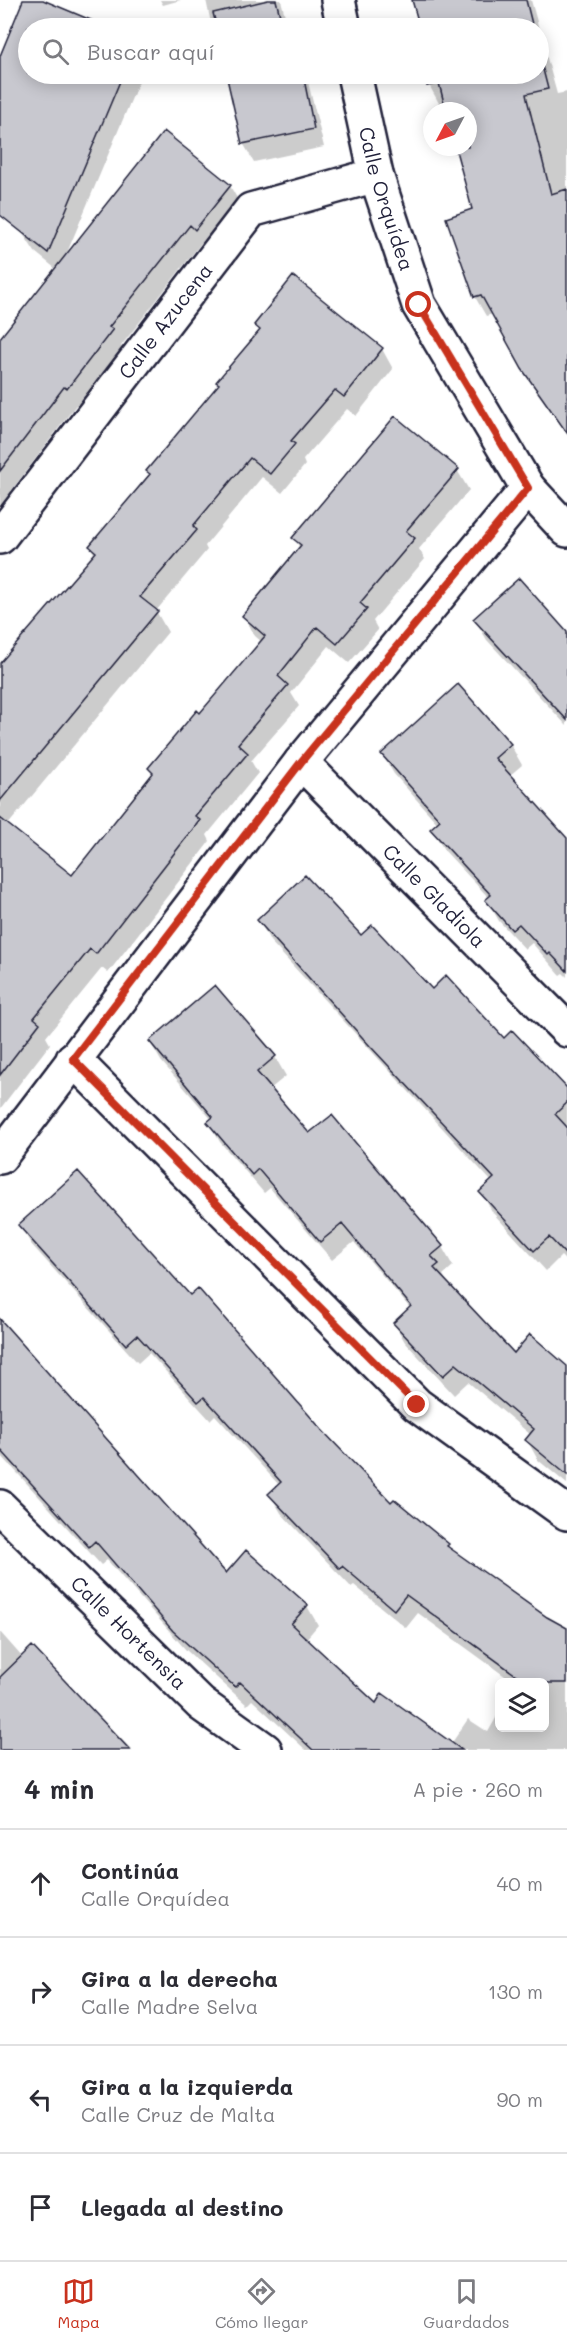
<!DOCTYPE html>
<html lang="es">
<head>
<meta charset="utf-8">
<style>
	body { margin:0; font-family:Mali,sans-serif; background:#f7f7f7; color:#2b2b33 }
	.controls { position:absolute; right:18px; bottom:18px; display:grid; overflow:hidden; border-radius:9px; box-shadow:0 3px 15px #0003 }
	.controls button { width:54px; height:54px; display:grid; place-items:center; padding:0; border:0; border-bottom:2px solid #e1e1e2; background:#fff; color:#2b2b33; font:30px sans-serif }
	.compass { position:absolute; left:423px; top:102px; width:54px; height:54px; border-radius:50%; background:#fff; box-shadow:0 3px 15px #0003; rotate:229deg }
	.stop { position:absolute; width:18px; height:18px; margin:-14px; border:4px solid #c8321e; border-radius:50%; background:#fff }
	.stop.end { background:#c8321e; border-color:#fff; box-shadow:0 2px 6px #0008 }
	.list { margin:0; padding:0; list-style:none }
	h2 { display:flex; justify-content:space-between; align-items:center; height:78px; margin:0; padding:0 24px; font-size:26px }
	h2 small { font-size:20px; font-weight:400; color:#7c7c81 }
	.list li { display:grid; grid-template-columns:39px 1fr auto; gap:18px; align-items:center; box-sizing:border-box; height:108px; padding:0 24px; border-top:2px solid #e1e1e2 }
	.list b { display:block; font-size:22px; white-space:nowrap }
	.list p { margin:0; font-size:20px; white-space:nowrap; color:#7c7c81 }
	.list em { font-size:20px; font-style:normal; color:#7c7c81 }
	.icon { flex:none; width:33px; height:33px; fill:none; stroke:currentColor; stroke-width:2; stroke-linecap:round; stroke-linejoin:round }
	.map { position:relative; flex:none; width:567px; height:1750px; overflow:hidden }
	.search { position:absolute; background:#fff; box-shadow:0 3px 15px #0003; left:18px; right:18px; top:18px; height:66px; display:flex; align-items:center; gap:15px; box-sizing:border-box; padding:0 21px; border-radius:33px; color:#7c7c81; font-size:22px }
	.sheet { height:510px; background:#fff }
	nav { display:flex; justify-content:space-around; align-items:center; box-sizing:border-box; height:84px; border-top:2px solid #e1e1e2; background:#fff; font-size:16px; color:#7c7c81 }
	nav a { display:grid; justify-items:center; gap:3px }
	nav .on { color:#c8321e }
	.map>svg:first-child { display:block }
</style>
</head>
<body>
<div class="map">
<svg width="567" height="1750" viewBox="0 0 567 1750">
	<rect width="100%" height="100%" fill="#fff"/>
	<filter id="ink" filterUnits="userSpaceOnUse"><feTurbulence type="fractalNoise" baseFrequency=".0167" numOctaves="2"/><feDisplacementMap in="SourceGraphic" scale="12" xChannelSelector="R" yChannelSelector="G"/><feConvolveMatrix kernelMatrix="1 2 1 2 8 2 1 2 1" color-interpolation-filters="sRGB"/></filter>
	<g filter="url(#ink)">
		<path fill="#0003" d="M25 0H39L107 28H28V74H142L66 255 230 186 241 205 207 248 201 243 121 346 123 350 78 407 76 405 11 491 13 495 0 512V340L56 269 35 252 0 199V60Z
			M160 0H181L163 5Z
			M206 0H281L288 28H212Z
			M414 0H531L557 94 567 92V434L535 389 493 314 486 316 475 297 448 219 474 210 457 147H468V111H447L446 104 440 105 429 85 426 74H538V28H421Z
			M226 74H306L324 147 254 162 243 143Z
			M256 325 382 349 393 369 356 416 347 409 303 460 305 465 282 493 262 477 205 546 207 550 156 611 168 632 7 826 72 877 153 774 150 768 262 642 255 636 244 616 300 548 294 538 457 470 469 490 419 549 425 559 373 621 378 630 349 663 329 646 291 693 299 706 251 761 258 773 207 835 210 841 108 973 102 968 46 1037 50 1044 0 1109V666L95 555 90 546 150 476 148 471 220 386 218 382 260 332Z
			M475 620 567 634V726L487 640Z
			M510 744 522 765 509 776 567 838V977L563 973 560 975 532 943 525 949 499 921 487 900 489 898 444 850 432 829 438 824 394 774 382 754Z
			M259 920 361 937 432 991 504 1040 567 1091V1262L561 1256 546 1271 493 1213 481 1192 492 1182 270 941Z
			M215 987 275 1057 286 1076 270 1089 309 1135 331 1117 442 1247 453 1266 443 1275 448 1284 514 1356 567 1368V1484L538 1460 527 1440 531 1435 468 1382 454 1395 405 1342 394 1323 410 1308 354 1242 332 1260 270 1188 264 1193 220 1142 209 1123 212 1120 161 1061 150 1042Z
			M20 1225 190 1297 391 1505 448 1545 452 1552 546 1619 567 1630V1750H306L252 1700 247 1705 186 1650 107 1560 101 1565 0 1454V1321L226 1575 307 1606 318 1625 306 1639 376 1705 451 1744 468 1719 488 1732 500 1711V1728H544V1682H513L418 1613 406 1628 354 1585 351 1587 281 1513 270 1494 279 1485 215 1415 210 1420 149 1353 138 1363 31 1244Z
			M0 1632 23 1658 32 1648 132 1750H0Z"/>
		<path fill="#c8c8cf" stroke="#22223b" stroke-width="1.5" d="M23 0H43L110 28H28V74H123L48 253 0 215V56Z
			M268 0H276L283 28H217L213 13Z
			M412 0H526L533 28H420Z
			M538 50 548 89 526 94 527 99 551 194 567 189V433L522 369 481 295 474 297 446 218 472 209 455 147H468V111H446L439 83 427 86 424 74H538Z
			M226 74H303L314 129 242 144Z
			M164 131 231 185 195 230 190 225 109 327 113 329 67 389 64 387 0 471V338Z
			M293 276 383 348 344 397 335 390 291 441 295 444 270 474 250 458 193 526 197 530 140 597 158 611 0 801V663L96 552 89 546 150 474 146 471 219 384 216 382 260 330 254 325Z
			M395 416 459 469 406 531 415 538 360 603 367 609 337 644 317 627 278 676 288 685 238 744 248 753 195 816 200 820 96 954 90 949 34 1018 40 1023 0 1075V818L72 875 153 773 148 768 197 710 200 713 265 636 242 616 301 545 292 538Z
			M519 578 567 632V720L473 619Z
			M458 684 511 744 495 758 567 838V971L550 953 548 955 519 924 512 930 485 900 491 895 430 829 440 820 381 754Z
			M305 875 361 935 372 925 432 989 446 975 504 1038 512 1030 567 1088V1103L555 1114 567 1127V1256L549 1237 534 1251 479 1192 494 1178 370 1046 257 920Z
			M215 985 276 1056 257 1072 309 1133 332 1115 443 1246 431 1256 439 1264 434 1268 514 1353 530 1334 567 1366V1475L525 1440 534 1429 456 1364 443 1376 393 1323 411 1306 342 1224 320 1242 258 1169 252 1175 207 1122 213 1117 149 1041Z
			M78 1171 190 1295 198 1288 322 1430 391 1502 394 1499 449 1544 447 1546 547 1617 567 1628V1683H527L406 1595 394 1610 342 1566 340 1569 268 1494 281 1482 204 1397 198 1402 137 1335 126 1345 18 1225Z
			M0 1319 226 1573 246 1550 308 1605 291 1624 376 1703 382 1693 462 1750H313L240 1682 235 1687 173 1631 95 1541 89 1547 0 1449Z
			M32 1646 130 1750H0V1677Z"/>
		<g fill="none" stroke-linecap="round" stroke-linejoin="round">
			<g stroke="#22223b" stroke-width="38">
				<g id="street">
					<path d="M338 0 344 28"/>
					<path id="s1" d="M354 74 376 175 419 305 528 488 567 530"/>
					<path id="s2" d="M0 537 251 210 376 175"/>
					<path id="s3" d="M301 762 567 1030"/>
					<path d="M73 1059 417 1405 567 1513"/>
					<path d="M0 1157 301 762 528 488"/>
					<path id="s4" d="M0 1507 201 1704 265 1750"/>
				</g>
			</g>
			<use href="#street" stroke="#fff" stroke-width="33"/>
		</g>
	</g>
	<g fill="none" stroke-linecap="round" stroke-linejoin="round" filter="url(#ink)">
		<path stroke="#c8321e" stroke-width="8" d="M417 1405 73 1059 301 762 528 488 419 305"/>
	</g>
	<g text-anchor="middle" stroke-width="5" stroke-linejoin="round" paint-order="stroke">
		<g font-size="20" fill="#22223b" stroke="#fff">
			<text dy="7" stroke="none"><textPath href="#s1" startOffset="129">Calle Orquídea</textPath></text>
			<text dy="7" stroke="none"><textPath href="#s2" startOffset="272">Calle Azucena</textPath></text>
			<text dy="7" stroke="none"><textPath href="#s3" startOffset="189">Calle Gladiola</textPath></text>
			<text dy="7" stroke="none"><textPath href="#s4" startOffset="180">Calle Hortensia</textPath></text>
		</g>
	</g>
</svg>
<div class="controls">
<button><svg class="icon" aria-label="layers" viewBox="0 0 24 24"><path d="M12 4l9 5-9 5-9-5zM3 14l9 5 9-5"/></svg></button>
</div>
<svg class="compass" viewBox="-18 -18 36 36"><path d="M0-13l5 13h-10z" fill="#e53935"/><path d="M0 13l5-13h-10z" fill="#7c7c81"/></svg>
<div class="stop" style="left:419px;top:305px"></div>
<div class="stop end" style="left:417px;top:1405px"></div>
<div class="search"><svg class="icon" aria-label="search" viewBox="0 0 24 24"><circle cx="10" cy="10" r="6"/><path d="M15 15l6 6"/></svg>Buscar aquí</div>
</div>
<section class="sheet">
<h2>4 min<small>A pie · 260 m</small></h2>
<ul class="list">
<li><svg class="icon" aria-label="ahead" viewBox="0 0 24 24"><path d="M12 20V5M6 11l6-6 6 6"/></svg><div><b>Continúa</b><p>Calle Orquídea</p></div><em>40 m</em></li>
<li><svg class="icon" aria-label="right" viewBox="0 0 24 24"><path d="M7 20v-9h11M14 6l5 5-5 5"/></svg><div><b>Gira a la derecha</b><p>Calle Madre Selva</p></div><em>130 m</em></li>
<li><svg class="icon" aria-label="left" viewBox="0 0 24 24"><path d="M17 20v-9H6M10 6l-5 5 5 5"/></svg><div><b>Gira a la izquierda</b><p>Calle Cruz de Malta</p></div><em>90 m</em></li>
<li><svg class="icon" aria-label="arrive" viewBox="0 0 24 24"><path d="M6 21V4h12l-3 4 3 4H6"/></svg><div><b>Llegada al destino</b></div></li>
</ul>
</section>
<nav>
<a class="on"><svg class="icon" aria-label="map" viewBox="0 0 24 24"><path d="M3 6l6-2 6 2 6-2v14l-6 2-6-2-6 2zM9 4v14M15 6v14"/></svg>Mapa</a>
<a><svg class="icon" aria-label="directions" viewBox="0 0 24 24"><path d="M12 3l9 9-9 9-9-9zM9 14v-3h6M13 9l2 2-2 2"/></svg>Cómo llegar</a>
<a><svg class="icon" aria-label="saved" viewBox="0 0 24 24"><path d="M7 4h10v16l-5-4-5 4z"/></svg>Guardados</a>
</nav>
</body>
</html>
